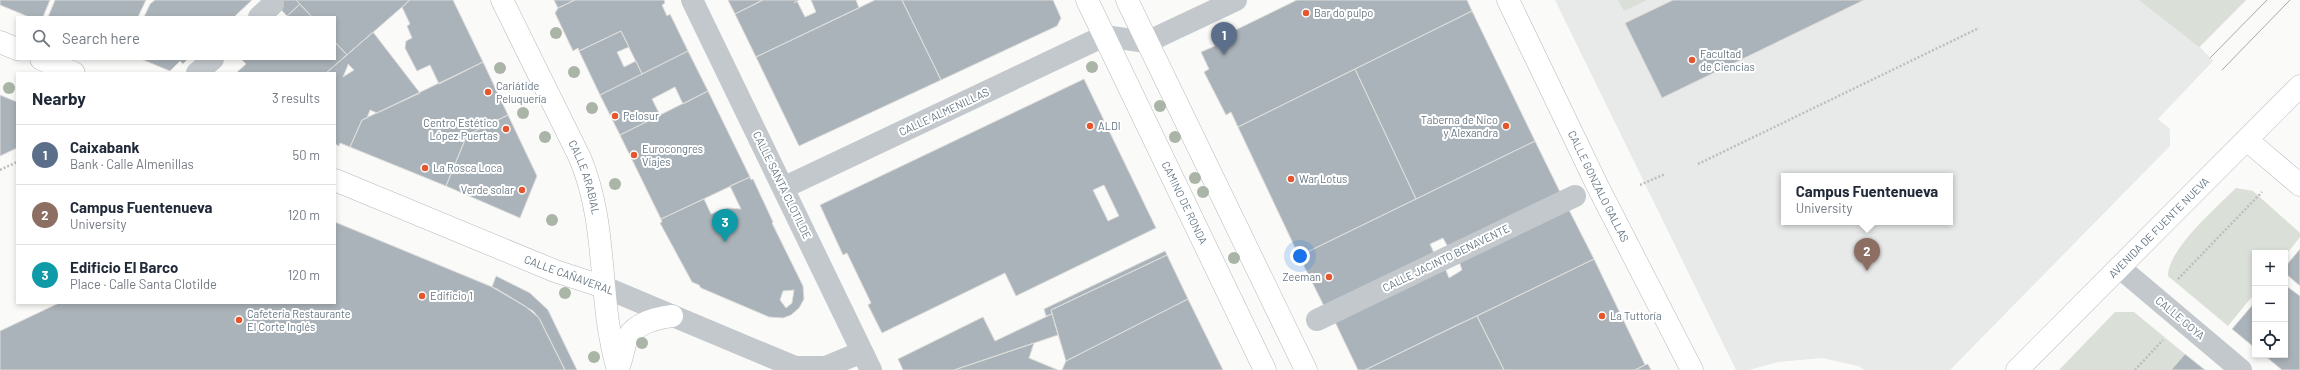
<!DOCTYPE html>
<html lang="en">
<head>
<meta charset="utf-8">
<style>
	body { margin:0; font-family:Barlow,sans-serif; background:#f2f2f3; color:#1f2937 }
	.controls { position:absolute; right:12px; bottom:12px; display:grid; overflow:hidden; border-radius:0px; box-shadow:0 2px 6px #0003 }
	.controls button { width:36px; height:36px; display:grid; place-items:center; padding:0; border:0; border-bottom:1px solid #e0e1e3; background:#fff; color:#1f2937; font:20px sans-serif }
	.you { position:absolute; left:1300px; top:256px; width:14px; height:14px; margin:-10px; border:3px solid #fff; border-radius:50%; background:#1a73e8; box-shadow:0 0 0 6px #1a73e833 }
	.badge { display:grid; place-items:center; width:26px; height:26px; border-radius:50%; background:#e4572e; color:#fff; font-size:13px; font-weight:700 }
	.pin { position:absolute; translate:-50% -33px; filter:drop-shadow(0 1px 2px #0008) }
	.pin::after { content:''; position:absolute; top:21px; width:14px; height:12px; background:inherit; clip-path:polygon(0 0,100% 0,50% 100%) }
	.popup { position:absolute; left:1781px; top:173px; width:172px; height:52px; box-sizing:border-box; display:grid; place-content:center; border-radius:0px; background:#fff; filter:drop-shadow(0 1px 3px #0005); font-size:13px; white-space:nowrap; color:#747a83 }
	.popup b { font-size:15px; color:#1f2937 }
	.popup::after { content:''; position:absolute; left:50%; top:100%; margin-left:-8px; border:8px solid transparent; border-top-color:#fff }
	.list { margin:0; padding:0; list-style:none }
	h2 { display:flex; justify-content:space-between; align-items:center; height:52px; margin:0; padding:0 16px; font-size:17px }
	h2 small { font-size:13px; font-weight:400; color:#747a83 }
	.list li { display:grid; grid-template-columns:26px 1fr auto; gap:12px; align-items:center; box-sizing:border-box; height:60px; padding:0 16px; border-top:1px solid #e0e1e3 }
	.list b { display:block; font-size:15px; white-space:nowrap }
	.list p { margin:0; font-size:13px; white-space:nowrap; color:#747a83 }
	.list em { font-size:13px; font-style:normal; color:#747a83 }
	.icon { flex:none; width:22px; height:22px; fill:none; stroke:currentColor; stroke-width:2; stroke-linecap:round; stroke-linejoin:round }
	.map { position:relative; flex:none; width:2300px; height:370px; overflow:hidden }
	.search { position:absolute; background:#fff; box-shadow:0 2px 6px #0003; left:16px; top:16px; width:320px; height:44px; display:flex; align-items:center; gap:10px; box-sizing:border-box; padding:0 14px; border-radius:0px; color:#747a83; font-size:15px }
	.panel { position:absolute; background:#fff; box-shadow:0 2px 6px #0003; left:16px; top:72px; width:320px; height:232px; border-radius:0px }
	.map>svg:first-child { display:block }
</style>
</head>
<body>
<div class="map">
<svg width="2300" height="370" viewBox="0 0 2300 370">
	<rect width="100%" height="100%" fill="#fafaf8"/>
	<path fill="#e8e9e9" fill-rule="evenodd" d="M1555 0H2246L2200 47 2213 61 2158 119 2170 129V146L1950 370H1865L1858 366 1822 358 1778 362 1749 370H1736ZM1784 176H1950V222H1784Z"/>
	<path fill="#dadfd7" d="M1618 0H1647L1624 11Z
		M2139 0H2246L2199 47Z
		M2236 188 2253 191 2300 233V237L2285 256V253H2255V293L2228 326 2168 276C2168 249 2216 208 2236 188Z
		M2115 312H2134L2185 354 2171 370H2059Z"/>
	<path fill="#aab3b9" stroke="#dcdcda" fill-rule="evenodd" d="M0 0H50L43 17H29L0 5Z
		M55 0H146L138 17H48Z
		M155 0H252L234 17H144L150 4Z
		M272 0H296L300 4 287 16Z
		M296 0H410L347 55 335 42V17H312Z
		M410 0H453L483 62 439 84 430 65 417 71 405 48 406 41 412 38 407 26 410 24 402 7Z
		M554 0H575L558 8Z
		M575 0H664L665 3 662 5 667 16 670 14 688 51 642 74 621 31 579 51 578 48 573 51 555 13 558 8Z
		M728 0H763L735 14Z
		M763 0H799L794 3 797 1 805 17 816 12 811 0H856L859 8 756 57 735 14Z
		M875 0H902L941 80 799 146 756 57Z
		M902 0H1053L1061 18 1057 26 941 80Z
		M1297 0H1467L1472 11 1238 127 1231 112 1226 115 1204 72 1209 69 1201 52 1215 46 1213 41Z
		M1673 0H1864L1662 98 1625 23Z
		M300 4 312 17H285L287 16Z
		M1472 11 1535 141 1416 199 1355 69Z
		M621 31 629 47 617 52 624 67 636 61 642 74 600 95 579 51Z
		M373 32 420 93 377 113 370 110 367 118 362 120 350 147 340 143 339 146 335 144V73H326ZM348 64 354 70 343 77 348 65Z
		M335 42 347 55 326 73H236L246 64 241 59H335Z
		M688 51 708 91 683 104 675 87 652 99 660 115 620 135 600 95Z
		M141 59H188L183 64 180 61 170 71Z
		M483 62 508 115 467 135 446 186 350 147 362 120Z
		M1355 69 1416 199 1299 256 1238 127Z
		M1084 79 1156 228 1016 296 1005 273 882 333 868 305 871 303 847 253 843 255 820 205ZM1104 185 1119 216 1108 221 1093 190Z
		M708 91 750 177 661 219 620 135Z
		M0 95 17 102V148L0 156Z
		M508 115 537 176 520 218 446 186 467 135Z
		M1535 141 1560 192 1448 247 1443 238 1430 244 1434 253 1324 306 1299 256Z
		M750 177 751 180 753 179 773 222 772 223 803 286 804 299 799 308 791 315 783 318 769 317 701 288 699 285 692 282 660 223 662 222 661 219 704 199 711 214 727 208 741 209 730 186ZM794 290 792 303 786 308 780 300 783 291Z
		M1568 208 1594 259 1365 370H1358L1335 322 1445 268 1449 278 1462 270 1459 261Z
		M335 222 497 289 525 306 539 318 565 370H0V331L59 303H335Z
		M2300 249V286L2285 273V267Z
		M1165 251 1167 255 1051 310 1052 314 1046 316 1044 309Z
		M1167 255 1188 299 1066 361 1051 310Z
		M1594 259 1645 365 1635 370H1504L1477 316Z
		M496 276 530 293 548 310 577 370H565L539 318 533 311 492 287Z
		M2285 285 2300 296V370H2282L2264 355H2285V313L2287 311 2285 309Z
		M1188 299 1223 370H1062L1066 361Z
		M2255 302V348L2232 329Z
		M1052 314 1058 335 954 370H903L898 359 983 317 995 341Z
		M1477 316 1504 370H1365L1457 325Z
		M1034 343 1029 358 1058 370H954Z
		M2185 354 2205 370H2171Z
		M1648 364 1651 370H1635L1645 365Z"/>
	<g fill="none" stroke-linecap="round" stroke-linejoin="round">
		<g stroke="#b3babf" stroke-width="23">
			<g id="secondary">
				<path id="s1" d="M1508 0 1598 187 1692 370"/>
				<path d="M0 42 17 49"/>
				<path d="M41 59 74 73"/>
				<path d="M2247 140 2300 185"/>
				<path d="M335 180 555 271 604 287"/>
			</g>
		</g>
		<g stroke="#b5babe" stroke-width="23">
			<g id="primary">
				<path id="s2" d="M502 0 580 158C609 227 597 299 618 370"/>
				<path id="s3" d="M1087 0 1265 370"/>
				<path d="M1127 0 1306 370"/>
				<path d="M618 368C622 360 623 350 626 341 633 324 656 318 672 316"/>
				<path id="s4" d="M2017 370 2300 86"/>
			</g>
		</g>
		<path stroke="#bbbfc2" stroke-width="2.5" stroke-dasharray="2 2" stroke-linecap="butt" d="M1698 164 1979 28
			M0 170 17 162
			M1640 185 1665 174
			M2178 279 2262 192
			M2135 370 2163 340"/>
		<path stroke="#c3c8cc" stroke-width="22" d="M259 17 273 4
			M197 73 213 59
			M1317 320 1575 196"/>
		<path stroke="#c3c8cc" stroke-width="22" d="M2119 267 2241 370"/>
		<path stroke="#c3c8cc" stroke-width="22" d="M692 0 871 370
			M783 188 1104 36 1147 42 1236 0
			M604 287 802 370
			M796 367H826L862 352"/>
		<use href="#secondary" stroke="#fff" stroke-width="22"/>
		<use href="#primary" stroke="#fff" stroke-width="22"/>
		<path stroke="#a2aab0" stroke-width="1" d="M2210 58 2267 0
			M2222 70 2290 0"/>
	</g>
	<g fill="#aab4a7">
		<circle cx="556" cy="33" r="6"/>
		<circle cx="1092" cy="67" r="6"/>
		<circle cx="500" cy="68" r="6"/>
		<circle cx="574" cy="72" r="6"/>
		<circle cx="9" cy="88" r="6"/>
		<circle cx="1160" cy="106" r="6"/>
		<circle cx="592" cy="108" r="6"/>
		<circle cx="523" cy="113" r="6"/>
		<circle cx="545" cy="137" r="6"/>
		<circle cx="1175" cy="137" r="6"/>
		<circle cx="1195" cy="178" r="6"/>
		<circle cx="615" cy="184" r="6"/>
		<circle cx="1203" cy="192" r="6"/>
		<circle cx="552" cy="220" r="6"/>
		<circle cx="1234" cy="258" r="6"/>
		<circle cx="565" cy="293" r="6"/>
		<circle cx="642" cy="343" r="6"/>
		<circle cx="594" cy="357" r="6"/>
	</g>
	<g fill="#e4572e" stroke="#fff" stroke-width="1.5">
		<circle cx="1306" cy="13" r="4"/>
		<circle cx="1692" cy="60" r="4"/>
		<circle cx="488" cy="92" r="4"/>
		<circle cx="615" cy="116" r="4"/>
		<circle cx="1090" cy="126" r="4"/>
		<circle cx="1506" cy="126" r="4"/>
		<circle cx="506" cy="129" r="4"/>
		<circle cx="634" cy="155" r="4"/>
		<circle cx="425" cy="168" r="4"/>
		<circle cx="1291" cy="179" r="4"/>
		<circle cx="522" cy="190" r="4"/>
		<circle cx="1329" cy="277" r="4"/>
		<circle cx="422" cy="296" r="4"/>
		<circle cx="1602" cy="316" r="4"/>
		<circle cx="239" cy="320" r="4"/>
	</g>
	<g text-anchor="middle" stroke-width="4" stroke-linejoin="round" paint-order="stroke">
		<g font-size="11" fill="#657683" stroke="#fff" text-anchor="start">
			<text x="1314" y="17">Bar do pulpo</text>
			<text x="1700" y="58">Facultad<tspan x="1700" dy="13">de Ciencias</tspan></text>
			<text x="496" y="90">Cariátide<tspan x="496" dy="13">Peluquería</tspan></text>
			<text x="623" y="120">Pelosur</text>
			<text x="1498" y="124" text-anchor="end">Taberna de Nico<tspan x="1498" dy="13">y Alexandra</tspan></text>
			<text x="498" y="127" text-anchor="end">Centro Estético<tspan x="498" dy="13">López Puertas</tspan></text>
			<text x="1098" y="130">ALDI</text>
			<text x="642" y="153">Eurocongres<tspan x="642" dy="13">Viajes</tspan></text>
			<text x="433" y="172">La Rosca Loca</text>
			<text x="1299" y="183">War Lotus</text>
			<text x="514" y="194" text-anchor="end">Verde solar</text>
			<text x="1321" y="281" text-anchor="end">Zeeman</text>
			<text x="430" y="300">Edificio 1</text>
			<text x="247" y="318">Cafetería Restaurante<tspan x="247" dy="13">El Corte Inglés</tspan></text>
			<text x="1610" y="320">La Tuttoría</text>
		</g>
		<g font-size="11" fill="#657683" stroke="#fff">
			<text transform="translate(944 112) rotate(-25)" y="4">CALLE ALMENILLAS</text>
			<text dy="4" stroke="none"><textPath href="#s2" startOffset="196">CALLE ARABIAL</textPath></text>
			<text transform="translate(782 185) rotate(64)" y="4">CALLE SANTA CLOTILDE</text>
			<text dy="4" stroke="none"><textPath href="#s1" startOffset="207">CALLE GONZALO GALLAS</textPath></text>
			<text dy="4" stroke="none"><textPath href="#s3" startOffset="225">CAMINO DE RONDA</textPath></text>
			<text dy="4" stroke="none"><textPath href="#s4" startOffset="201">AVENIDA DE FUENTE NUEVA</textPath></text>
			<text transform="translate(1446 258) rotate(-26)" y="4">CALLE JACINTO BENAVENTE</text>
			<text transform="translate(569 275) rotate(20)" y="4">CALLE CAÑAVERAL</text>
			<text transform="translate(2180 318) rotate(40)" y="4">CALLE GOYA</text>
		</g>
	</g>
</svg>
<div class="controls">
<button>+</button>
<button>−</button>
<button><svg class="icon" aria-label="locate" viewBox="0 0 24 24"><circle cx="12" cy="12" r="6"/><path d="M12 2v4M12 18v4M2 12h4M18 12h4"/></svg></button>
</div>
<div class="you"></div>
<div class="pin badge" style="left:1224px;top:55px;background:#5c6f8a">1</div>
<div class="pin badge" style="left:1867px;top:271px;background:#8d6e63">2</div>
<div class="popup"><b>Campus Fuentenueva</b>University</div>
<div class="pin badge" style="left:725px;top:242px;background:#0f9aa8">3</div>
<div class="search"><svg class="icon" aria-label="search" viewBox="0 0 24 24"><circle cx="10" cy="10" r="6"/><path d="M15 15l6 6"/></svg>Search here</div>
<section class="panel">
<h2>Nearby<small>3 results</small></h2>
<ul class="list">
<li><span class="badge" style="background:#5c6f8a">1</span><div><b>Caixabank</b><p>Bank · Calle Almenillas</p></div><em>50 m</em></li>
<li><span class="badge" style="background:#8d6e63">2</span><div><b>Campus Fuentenueva</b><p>University</p></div><em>120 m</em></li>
<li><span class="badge" style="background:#0f9aa8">3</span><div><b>Edificio El Barco</b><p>Place · Calle Santa Clotilde</p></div><em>120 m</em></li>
</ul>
</section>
</div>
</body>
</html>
